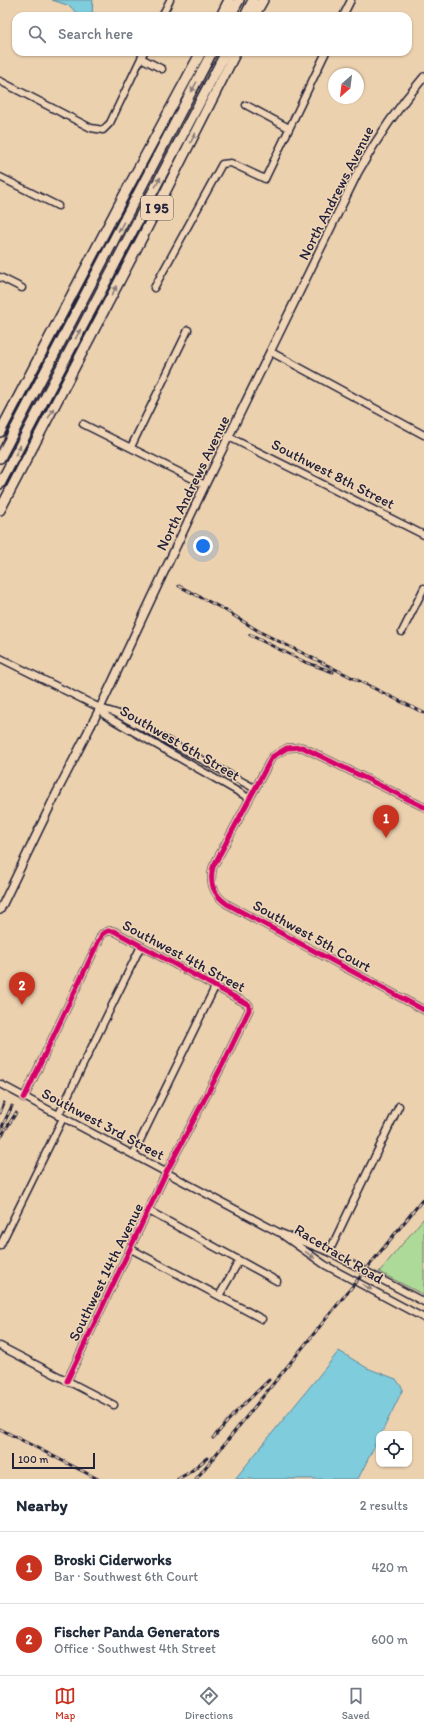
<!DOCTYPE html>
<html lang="en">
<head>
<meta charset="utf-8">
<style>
	body { margin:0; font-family:Itim,sans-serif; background:#f6f6f7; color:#1f2937 }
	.controls { position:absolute; right:12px; bottom:12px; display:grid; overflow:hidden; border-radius:8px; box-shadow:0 1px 3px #0004 }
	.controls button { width:36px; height:36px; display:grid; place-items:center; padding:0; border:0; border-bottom:1px solid #e0e1e3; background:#fff; color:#1f2937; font:20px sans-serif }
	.compass { position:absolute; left:328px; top:68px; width:36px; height:36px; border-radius:50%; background:#fff; box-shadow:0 1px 3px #0004; rotate:208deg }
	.scale { position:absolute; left:12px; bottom:10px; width:83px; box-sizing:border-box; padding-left:4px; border:2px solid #22223b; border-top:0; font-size:11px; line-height:14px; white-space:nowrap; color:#22223b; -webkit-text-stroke:3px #f0d6b7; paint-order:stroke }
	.you { position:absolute; left:203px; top:546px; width:14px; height:14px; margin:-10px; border:3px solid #fff; border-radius:50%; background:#1a73e8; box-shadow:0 0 0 6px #1a73e833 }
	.badge { display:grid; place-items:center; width:26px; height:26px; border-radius:50%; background:#c8321e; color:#fff; font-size:13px; font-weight:700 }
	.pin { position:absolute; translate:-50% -33px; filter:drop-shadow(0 1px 2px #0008) }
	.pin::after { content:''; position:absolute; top:21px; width:14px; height:12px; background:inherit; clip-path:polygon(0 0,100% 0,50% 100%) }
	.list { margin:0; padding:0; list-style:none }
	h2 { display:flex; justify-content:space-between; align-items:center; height:52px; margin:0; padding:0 16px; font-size:17px }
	h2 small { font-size:13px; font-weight:400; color:#747a83 }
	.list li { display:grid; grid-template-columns:26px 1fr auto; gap:12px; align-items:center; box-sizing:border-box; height:72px; padding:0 16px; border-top:1px solid #e0e1e3 }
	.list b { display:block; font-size:15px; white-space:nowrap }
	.list p { margin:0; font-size:13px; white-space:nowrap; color:#747a83 }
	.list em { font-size:13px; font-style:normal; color:#747a83 }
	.icon { flex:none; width:22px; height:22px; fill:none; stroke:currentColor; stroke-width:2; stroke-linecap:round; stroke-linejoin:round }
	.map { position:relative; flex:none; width:424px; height:1479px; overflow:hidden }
	.search { position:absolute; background:#fff; box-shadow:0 1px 3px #0004; left:12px; right:12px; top:12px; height:44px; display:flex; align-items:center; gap:10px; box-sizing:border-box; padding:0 14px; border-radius:12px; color:#747a83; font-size:15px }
	.sheet { height:196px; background:#fff }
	nav { display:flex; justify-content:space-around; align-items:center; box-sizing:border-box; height:56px; border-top:1px solid #e0e1e3; background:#fff; font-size:11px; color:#747a83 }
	nav a { display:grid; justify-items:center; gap:2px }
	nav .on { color:#c8321e }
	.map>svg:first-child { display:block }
</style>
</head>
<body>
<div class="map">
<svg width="424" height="1479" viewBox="0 0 424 1479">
	<rect width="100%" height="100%" fill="#ecd1af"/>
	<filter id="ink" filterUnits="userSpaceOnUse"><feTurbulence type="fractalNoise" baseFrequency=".025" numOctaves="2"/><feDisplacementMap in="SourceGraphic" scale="8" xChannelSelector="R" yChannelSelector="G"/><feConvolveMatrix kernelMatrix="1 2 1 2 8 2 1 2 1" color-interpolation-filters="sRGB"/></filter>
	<g filter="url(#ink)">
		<path fill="#aeda99" stroke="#687e6a" d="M424 1218V1295L379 1272Z"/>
		<path fill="#7fccdd" stroke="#5a889c" d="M52 0H93L92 15 79 16 70 6Z
			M339 1351 367 1368 396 1379 403 1389 381 1434H379V1437L358 1479H235Z"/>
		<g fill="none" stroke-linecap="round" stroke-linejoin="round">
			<g stroke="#22223b" stroke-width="9">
				<path id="minor" d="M162 16 170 0
					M343 16 351 0
					M141 58 162 69
					M0 81 91 128 103 130 110 123 144 52
					M246 105 289 128
					M0 177 58 206
					M0 277 22 288
					M154 288 222 164 231 163 265 179 326 52
					M271 352 424 435
					M83 424 205 485
					M229 437 424 535
					M131 447 188 330
					M402 632 424 588
					M0 658 100 708 116 713 254 788
					M100 708 106 716 249 798
					M424 807 302 747 287 748 272 757 213 867C209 883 213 894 227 904L424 1010
					M0 1084 278 1232 329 1252 424 1302
					M24 1098 102 934 108 931H114L249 1005V1010L226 1058 166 1173 67 1381
					M58 1116 141 946
					M133 1155 216 985
					M149 1211 277 1281
					M284 1236 325 1265 424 1318
					M0 1246 63 1118
					M131 1249 262 1319
					M329 1252 399 1106
					M219 1296 239 1261
					M0 1346 114 1405"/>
			</g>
			<g stroke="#22223b" stroke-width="10">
				<path id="major" d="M0 910 57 792 100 708 205 485 358 172C377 138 398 107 424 77"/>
			</g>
			<g stroke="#22223b" stroke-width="12">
				<path id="highway" d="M221 16 229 0
					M230 16 239 0
					M245 16 253 0
					M254 16 263 0
					M0 432 122 199 201 52
					M0 458 212 52
					M0 484 226 52
					M0 510 145 232 236 52"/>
			</g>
			<use href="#minor" stroke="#f0d6b7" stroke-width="6"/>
			<use href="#major" stroke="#f0d6b7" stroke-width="7"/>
			<use href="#highway" stroke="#f0d6b7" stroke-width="9"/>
			<g stroke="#22223b" stroke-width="3">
				<path id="rail" d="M179 586 225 610 260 632 424 713
					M250 635 305 662 333 672
					M0 1113 4 1103
					M0 1131 12 1106
					M0 1138 16 1113
					M0 1429 98 1479
					M213 1438 234 1414 269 1380
					M178 1479 190 1472 207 1458
					M196 1479 424 1198"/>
			</g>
			<use href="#rail" stroke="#f0d6b7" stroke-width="1.5" stroke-dasharray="4.5" stroke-linecap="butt"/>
			<g stroke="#f0d6b7" stroke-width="8">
				<path id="cycleway" d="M424 807 302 747 287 748 272 757 213 867C209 883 213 894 227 904L424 1010
					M24 1098 102 934 108 931H114L249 1005V1010L226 1058 166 1173 67 1381"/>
			</g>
			<use href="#cycleway" stroke="#d6006c" stroke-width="5"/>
		</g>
		<defs><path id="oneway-solid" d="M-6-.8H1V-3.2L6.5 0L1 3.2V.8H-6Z"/></defs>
		<g fill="#897c79">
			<use href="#oneway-solid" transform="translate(194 87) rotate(118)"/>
			<use href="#oneway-solid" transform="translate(193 138) rotate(-63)"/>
			<use href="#oneway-solid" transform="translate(158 182) rotate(-62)"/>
			<use href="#oneway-solid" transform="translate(121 227) rotate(118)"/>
			<use href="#oneway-solid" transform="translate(114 291) rotate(-62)"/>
			<use href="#oneway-solid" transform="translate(78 334) rotate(-62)"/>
			<use href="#oneway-solid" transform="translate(51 413) rotate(-62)"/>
			<use href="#oneway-solid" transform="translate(18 450) rotate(-62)"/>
			<use href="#oneway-solid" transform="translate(310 1255) rotate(36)"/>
			<use href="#oneway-solid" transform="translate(367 1287) rotate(29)"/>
		</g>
	</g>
	<g text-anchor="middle" stroke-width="3" stroke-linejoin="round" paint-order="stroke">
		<rect fill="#f0d6b7" stroke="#605860" stroke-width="1" x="141" y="196" width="32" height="24" rx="3"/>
		<g font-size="14" font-weight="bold" fill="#22223b">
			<text x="157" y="213">I 95</text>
		</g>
		<g font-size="15" fill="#22223b" stroke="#f0d6b7">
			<text transform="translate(336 193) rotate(-63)" y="5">North Andrews Avenue</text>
			<text transform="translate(333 474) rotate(27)" y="5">Southwest 8th Street</text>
			<text transform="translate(193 483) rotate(-64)" y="5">North Andrews Avenue</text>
			<text transform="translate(180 743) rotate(30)" y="5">Southwest 6th Street</text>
			<text transform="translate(312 936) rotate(29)" y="5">Southwest 5th Court</text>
			<text transform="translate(184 956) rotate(28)" y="5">Southwest 4th Street</text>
			<text transform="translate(103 1124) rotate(28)" y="5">Southwest 3rd Street</text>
			<text transform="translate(339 1254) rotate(31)" y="5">Racetrack Road</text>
			<text transform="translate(106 1272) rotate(-64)" y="5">Southwest 14th Avenue</text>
		</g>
	</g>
</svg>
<div class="controls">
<button><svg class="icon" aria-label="locate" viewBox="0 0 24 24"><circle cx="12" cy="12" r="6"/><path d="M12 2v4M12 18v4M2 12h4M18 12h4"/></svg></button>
</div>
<svg class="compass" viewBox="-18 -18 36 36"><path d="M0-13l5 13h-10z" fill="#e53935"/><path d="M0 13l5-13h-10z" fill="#747a83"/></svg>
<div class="scale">100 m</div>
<div class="you"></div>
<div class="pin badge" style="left:386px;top:838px">1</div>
<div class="pin badge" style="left:22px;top:1005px">2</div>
<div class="search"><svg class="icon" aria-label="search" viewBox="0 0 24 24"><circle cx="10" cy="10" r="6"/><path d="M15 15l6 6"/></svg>Search here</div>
</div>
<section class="sheet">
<h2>Nearby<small>2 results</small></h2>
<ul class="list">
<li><span class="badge">1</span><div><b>Broski Ciderworks</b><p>Bar · Southwest 6th Court</p></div><em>420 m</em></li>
<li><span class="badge">2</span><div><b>Fischer Panda Generators</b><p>Office · Southwest 4th Street</p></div><em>600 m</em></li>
</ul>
</section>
<nav>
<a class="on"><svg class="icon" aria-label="map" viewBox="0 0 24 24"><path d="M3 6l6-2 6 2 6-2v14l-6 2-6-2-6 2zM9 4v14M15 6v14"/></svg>Map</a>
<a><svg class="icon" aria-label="directions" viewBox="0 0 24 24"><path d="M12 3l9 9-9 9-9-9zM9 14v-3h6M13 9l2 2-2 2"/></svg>Directions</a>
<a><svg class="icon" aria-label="saved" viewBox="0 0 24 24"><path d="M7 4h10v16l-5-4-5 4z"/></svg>Saved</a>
</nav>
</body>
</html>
